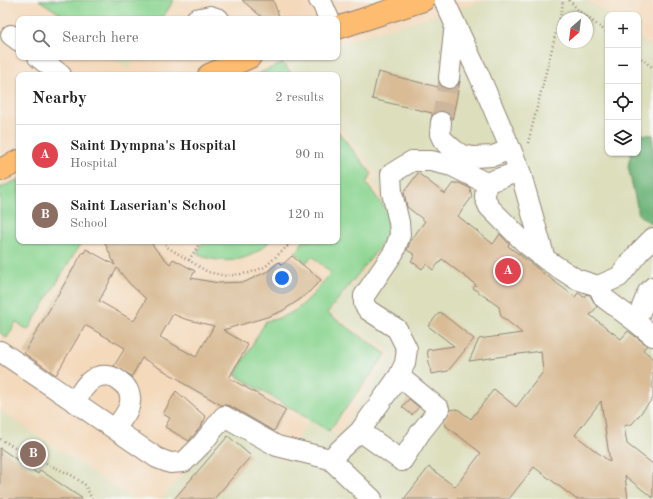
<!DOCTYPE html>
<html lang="en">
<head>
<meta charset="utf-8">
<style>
	body { margin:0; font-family:"Old Standard TT",serif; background:#f6f6f6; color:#222 }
	.controls { position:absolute; right:12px; top:12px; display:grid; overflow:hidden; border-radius:8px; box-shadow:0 1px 3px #0004 }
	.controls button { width:36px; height:36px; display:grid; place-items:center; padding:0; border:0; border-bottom:1px solid #e0e0e0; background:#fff; color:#222; font:20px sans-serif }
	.compass { position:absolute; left:557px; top:12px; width:36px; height:36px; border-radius:50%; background:#fff; box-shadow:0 1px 3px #0004; rotate:208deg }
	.you { position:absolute; left:282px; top:278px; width:14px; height:14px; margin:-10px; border:3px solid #fff; border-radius:50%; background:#1a73e8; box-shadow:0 0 0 6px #1a73e833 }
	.badge { display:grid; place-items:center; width:26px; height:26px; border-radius:50%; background:#d1495b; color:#fff; font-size:13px; font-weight:700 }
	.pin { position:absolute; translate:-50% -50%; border:2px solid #fff; box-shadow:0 1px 4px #0006 }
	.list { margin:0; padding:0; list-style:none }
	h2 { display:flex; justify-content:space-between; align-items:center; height:52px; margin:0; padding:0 16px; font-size:17px }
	h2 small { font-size:13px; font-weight:400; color:#767676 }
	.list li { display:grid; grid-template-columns:26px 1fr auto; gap:12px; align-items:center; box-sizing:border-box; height:60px; padding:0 16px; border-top:1px solid #e0e0e0 }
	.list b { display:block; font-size:15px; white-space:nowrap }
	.list p { margin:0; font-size:13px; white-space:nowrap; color:#767676 }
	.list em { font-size:13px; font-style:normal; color:#767676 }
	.icon { flex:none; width:22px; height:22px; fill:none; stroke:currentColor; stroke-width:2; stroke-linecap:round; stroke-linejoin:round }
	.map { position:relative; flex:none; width:653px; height:499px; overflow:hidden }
	.search { position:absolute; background:#fff; box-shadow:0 1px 3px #0004; left:16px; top:16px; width:324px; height:44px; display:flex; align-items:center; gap:10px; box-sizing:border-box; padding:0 14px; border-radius:8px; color:#767676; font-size:15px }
	.panel { position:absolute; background:#fff; box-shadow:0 1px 3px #0004; left:16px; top:72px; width:324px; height:172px; border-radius:8px }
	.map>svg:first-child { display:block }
</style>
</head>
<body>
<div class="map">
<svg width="653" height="499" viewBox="0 0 653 499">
	<rect width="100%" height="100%" fill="#f6f6f2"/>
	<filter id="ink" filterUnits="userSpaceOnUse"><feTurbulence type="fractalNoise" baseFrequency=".025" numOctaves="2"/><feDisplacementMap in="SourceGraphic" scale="8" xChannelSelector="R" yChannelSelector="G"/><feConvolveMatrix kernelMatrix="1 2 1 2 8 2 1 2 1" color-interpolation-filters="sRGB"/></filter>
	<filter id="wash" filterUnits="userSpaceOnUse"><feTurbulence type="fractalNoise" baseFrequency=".012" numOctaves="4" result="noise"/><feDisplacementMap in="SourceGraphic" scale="16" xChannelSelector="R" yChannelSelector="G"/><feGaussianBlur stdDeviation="0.9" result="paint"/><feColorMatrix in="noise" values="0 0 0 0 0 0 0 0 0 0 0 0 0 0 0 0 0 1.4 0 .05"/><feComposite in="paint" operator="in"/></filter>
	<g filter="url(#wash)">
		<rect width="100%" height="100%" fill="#f4d9bb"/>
		<path fill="#dcdebc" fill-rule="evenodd" d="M487 0H587L608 15V153H638V37L653 48V499H161L227 423 283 460 310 419 338 436 392 353 330 312 397 231 395 212 373 181 379 176 337 124V75H297L285 60 294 57H337V44ZM563 18H587V42H563Z
			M111 57H137L129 69Z
			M0 410 132 499H0Z"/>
		<path fill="#8bd591" stroke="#5b805e" d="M39 0H174L162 19H68Z
			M283 63 293 75H255Z
			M337 130 372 174 366 183 387 211 391 224 387 238 327 313 386 354 329 431 235 375 266 321C299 316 310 297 331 273L312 256 306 263 295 252 299 249 303 241H337Z
			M19 179V241H82L28 330 16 322 7 338 0 333V188Z
			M204 241H270C249 262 226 265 198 255V251Z"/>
		<path fill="#70b67b" stroke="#4e7053" d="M638 134 653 135V225L639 215 628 166 631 153H638Z"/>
		<g id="blocks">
			<path fill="#d9bc96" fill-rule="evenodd" d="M242 0H273L280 19H264Z
				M378 72 438 87 439 83 443 87 448 89 454 88 458 85 460 81 452 120 448 113 442 111H436L432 116V113L372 99Z
				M418 173 445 194 453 183H459L470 188 472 197 458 216 493 244 500 234 509 244 508 246 575 297 578 293 584 297 586 294 590 295 597 307 590 315 621 339 628 331 647 345 643 350 653 358V398L632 424 624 426 627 444 653 464V498L625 476 628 499H576L534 467 509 499H404L429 467 455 487 481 453 446 426 444 421 450 410 456 409 459 410 471 419 494 389 516 407 543 372 541 351 469 361 479 339 522 333 501 316 499 307 473 288 476 285 442 259 433 270 426 264 422 269 411 261 415 255 407 250 411 240 425 221 407 207 404 192ZM601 401 610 462 575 435Z
				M104 241H150L157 251 170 264 173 259 195 271 191 278 218 283 245 282 268 271 279 262 282 265 292 256 321 280 309 292 296 302 282 311 267 317 223 330 248 345 229 378 286 410 274 431 230 406 225 405H221L181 382 182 381 142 358 132 376 114 366 125 348 85 325 56 375 24 353 83 252 84 253 86 249 115 265ZM117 268 129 283 146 299 134 321 99 301ZM173 314 185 319 214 326 196 357 160 337Z
				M440 312 474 339 448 371 431 374 427 350 454 346 428 326Z
				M176 391 206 417 201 426 189 441 165 427 170 418 163 414Z
				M409 399 419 407 412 415 402 407Z
				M228 436 251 456 214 499H174Z
				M0 448 38 474 40 470 83 499H0Z"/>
		</g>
	</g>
	<g filter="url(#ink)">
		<use href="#blocks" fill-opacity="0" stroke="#908273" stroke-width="1"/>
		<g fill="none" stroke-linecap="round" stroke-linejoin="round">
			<path stroke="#ccb69e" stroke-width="20" stroke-dasharray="20 10" stroke-linecap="butt" d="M441 122 449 78"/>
			<g stroke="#908273" stroke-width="22">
				<path id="minor" d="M319 0 322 3 329 19
					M444 0 479 75 520 171 545 259
					M196 19 210 16 219 19
					M11 35 19 41
					M38 57 61 75
					M449 78 455 23
					M441 122 440 134 443 140 454 150 462 155 474 157 493 156 511 149
					M486 183 485 198 489 207 526 244 545 259 576 279 598 286 619 277 639 252 653 238
					M598 286 604 298 636 322 653 336
					M636 322 648 292 653 287
					M0 351 157 458 170 463 184 462 201 445 224 416 277 446 330 459 360 431
					M399 376 360 431 402 461 420 433 439 409 399 376 405 363 407 349 397 329 368 310 364 304V296L394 252 400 235 399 222 392 193 391 174 412 161H431L452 166 486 183 520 171
					M74 402C81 393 86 381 97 377 111 371 133 386 130 402 129 412 120 421 115 429
					M330 459 372 499"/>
			</g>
			<g stroke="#908273" stroke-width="24">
				<path id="major" d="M337 28 423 0
					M209 75 250 57
					M0 170 19 161"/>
			</g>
			<path stroke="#908273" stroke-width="2.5" stroke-dasharray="1 3" stroke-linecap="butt" d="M569 0 579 11 608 33
				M638 56 653 68
				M528 143 562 9 563 0
				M163 241 167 247 208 272 226 276 249 273 265 267 293 241
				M281 241 288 247
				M189 260 201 241
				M0 439 29 455 73 476 85 485 92 499"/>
			<use href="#minor" stroke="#fff" stroke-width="20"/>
			<use href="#major" stroke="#febc70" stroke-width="22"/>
		</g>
	</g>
</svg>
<div class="controls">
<button>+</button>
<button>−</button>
<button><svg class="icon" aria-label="locate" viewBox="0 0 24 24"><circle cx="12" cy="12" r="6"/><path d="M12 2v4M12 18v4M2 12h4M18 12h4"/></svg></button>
<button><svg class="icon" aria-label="layers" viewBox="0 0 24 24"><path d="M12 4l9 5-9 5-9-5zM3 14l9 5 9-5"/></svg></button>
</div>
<svg class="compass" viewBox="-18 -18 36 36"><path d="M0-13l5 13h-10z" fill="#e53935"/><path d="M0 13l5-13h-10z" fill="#767676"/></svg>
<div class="you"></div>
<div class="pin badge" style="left:508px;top:271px;background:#e0444e">A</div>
<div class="pin badge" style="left:33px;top:454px;background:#8d6e63">B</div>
<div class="search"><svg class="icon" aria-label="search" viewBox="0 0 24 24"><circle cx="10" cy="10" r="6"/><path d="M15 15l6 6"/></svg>Search here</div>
<section class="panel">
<h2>Nearby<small>2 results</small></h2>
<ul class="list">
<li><span class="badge" style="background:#e0444e">A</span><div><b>Saint Dympna's Hospital</b><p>Hospital</p></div><em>90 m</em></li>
<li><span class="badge" style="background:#8d6e63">B</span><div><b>Saint Laserian's School</b><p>School</p></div><em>120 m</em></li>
</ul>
</section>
</div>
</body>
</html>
